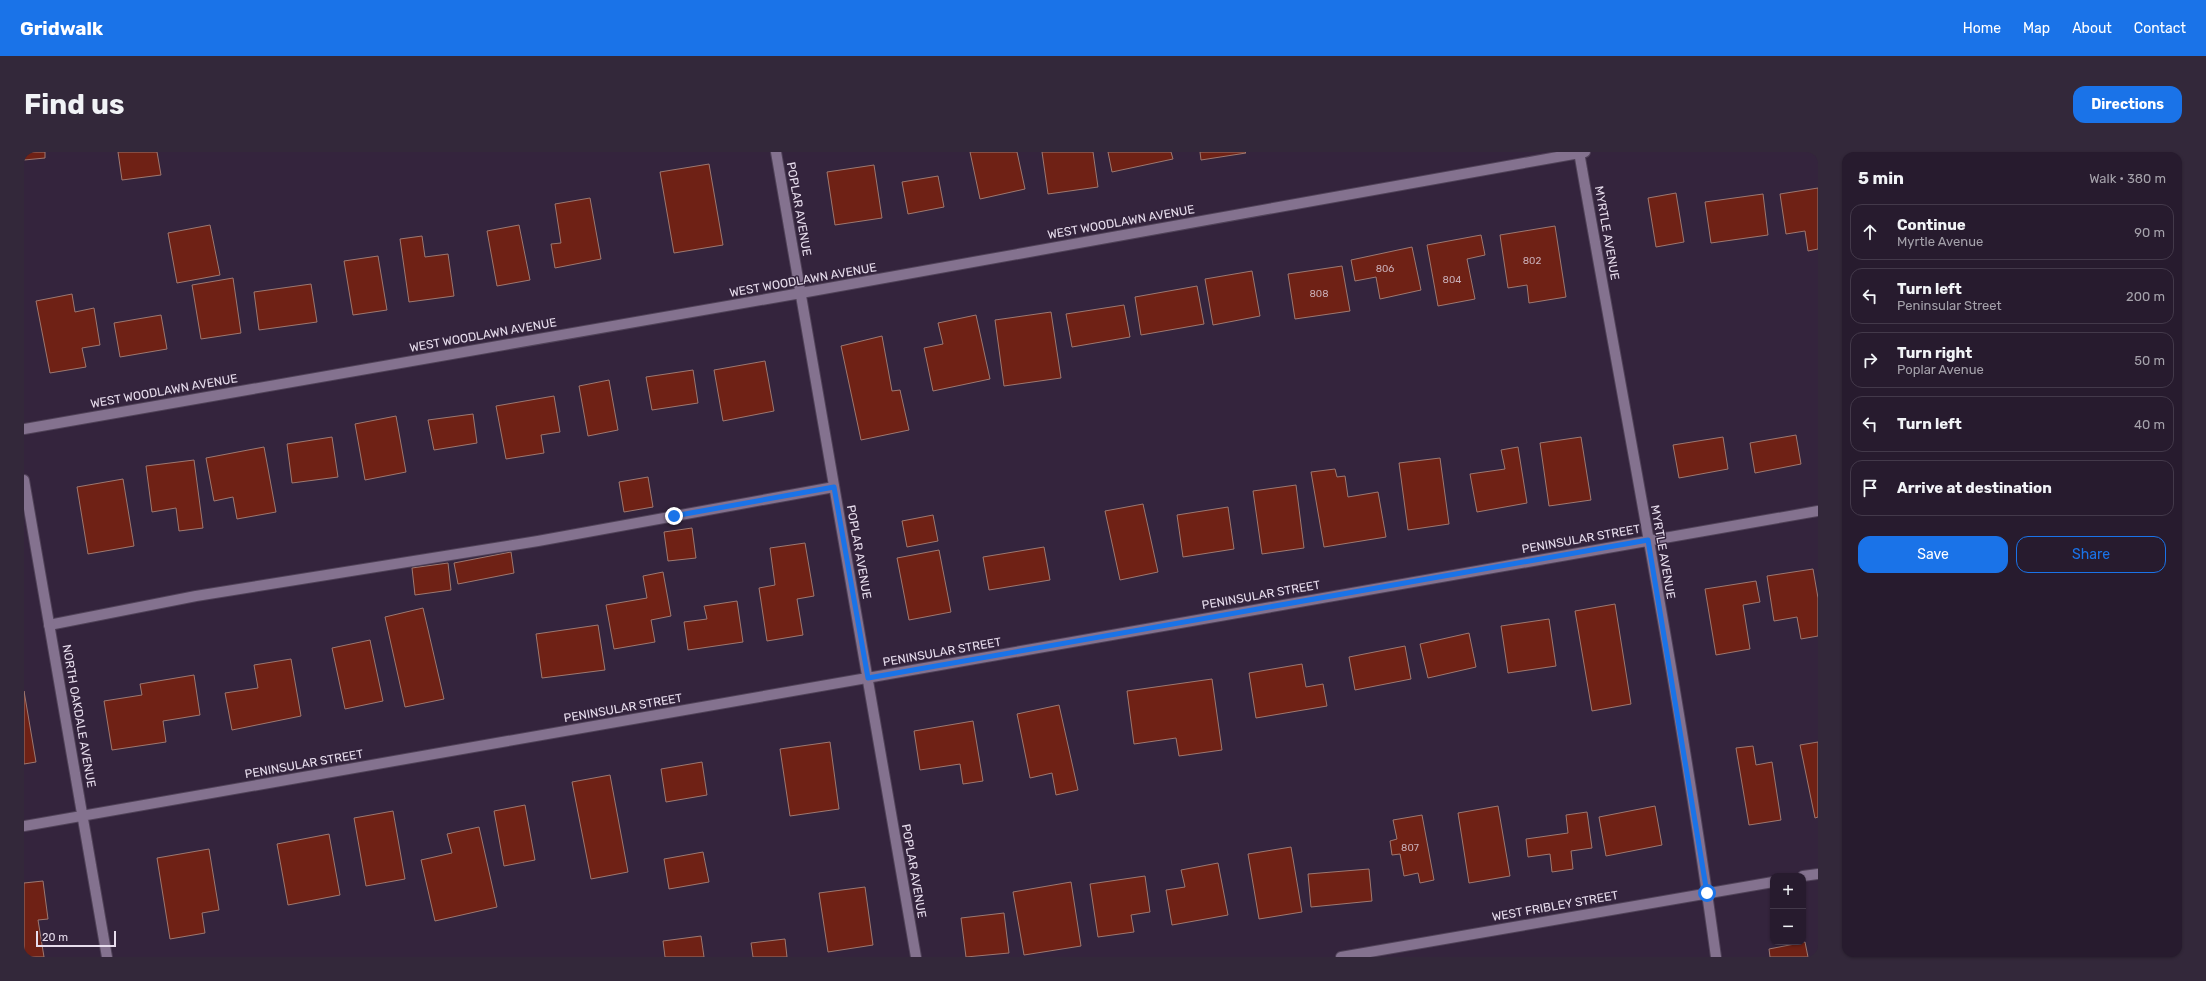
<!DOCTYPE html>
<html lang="en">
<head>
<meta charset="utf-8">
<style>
	body { margin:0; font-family:Rubik,sans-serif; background:#33283a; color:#f1f3f6 }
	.controls { position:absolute; right:12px; bottom:12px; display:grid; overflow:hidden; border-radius:8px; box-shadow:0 1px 3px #0004 }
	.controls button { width:36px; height:36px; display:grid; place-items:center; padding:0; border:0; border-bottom:1px solid #43394a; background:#271b2e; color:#f1f3f6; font:20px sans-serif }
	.scale { position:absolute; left:12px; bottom:10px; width:80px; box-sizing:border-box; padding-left:4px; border:2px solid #e7dded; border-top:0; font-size:11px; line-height:14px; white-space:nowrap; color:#e7dded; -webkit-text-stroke:3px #34243d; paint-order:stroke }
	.stop { position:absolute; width:12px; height:12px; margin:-9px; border:3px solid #1a73e8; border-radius:50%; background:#fff }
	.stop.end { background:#1a73e8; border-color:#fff; box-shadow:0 1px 4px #0008 }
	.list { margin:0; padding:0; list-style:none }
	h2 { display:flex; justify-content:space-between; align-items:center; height:52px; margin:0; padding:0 16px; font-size:17px }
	h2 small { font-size:13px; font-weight:400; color:#a4a1aa }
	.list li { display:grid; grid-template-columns:26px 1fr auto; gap:12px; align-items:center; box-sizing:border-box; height:56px; margin:0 8px 8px; padding:0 8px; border:1px solid #43394a; border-radius:12px }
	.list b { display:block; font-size:15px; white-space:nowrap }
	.list p { margin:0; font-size:13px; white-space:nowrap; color:#a4a1aa }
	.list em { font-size:13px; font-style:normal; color:#a4a1aa }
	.actions { display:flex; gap:8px; padding:12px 16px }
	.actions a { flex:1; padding:9px 0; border:1px solid #1a73e8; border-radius:12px; text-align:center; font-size:14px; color:#1a73e8 }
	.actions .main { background:#1a73e8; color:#fff }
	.icon { flex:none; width:22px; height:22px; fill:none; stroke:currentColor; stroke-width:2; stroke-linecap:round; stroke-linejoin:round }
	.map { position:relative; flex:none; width:1794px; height:805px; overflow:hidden; border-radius:12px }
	header { display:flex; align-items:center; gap:24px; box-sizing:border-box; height:56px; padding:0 20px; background:#1a73e8; color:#fff }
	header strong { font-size:19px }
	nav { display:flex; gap:22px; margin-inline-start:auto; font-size:14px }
	.intro { display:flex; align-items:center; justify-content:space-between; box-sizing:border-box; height:96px; padding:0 24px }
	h1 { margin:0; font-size:28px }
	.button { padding:10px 18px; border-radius:12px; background:#1a73e8; color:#fff; font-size:14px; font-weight:700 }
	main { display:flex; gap:24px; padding:0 24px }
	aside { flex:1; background:#271b2e; border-radius:12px; box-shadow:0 1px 3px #0004 }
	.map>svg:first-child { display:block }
</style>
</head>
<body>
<header>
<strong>Gridwalk</strong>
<nav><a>Home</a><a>Map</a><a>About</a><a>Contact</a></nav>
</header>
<div class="intro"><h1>Find us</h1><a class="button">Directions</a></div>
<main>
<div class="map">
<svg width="1794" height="805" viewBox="0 0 1794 805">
	<rect width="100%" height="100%" fill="#34243d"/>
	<path fill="#6f2115" stroke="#9d7870" d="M0 0H21V6L0 8Z
		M94 0H133L137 23 98 28Z
		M946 0H993L1001 37 956 47Z
		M1018 0H1069L1074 35 1024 42Z
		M1084 0H1147L1149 7 1088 20Z
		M1176 0H1221L1222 1 1177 8Z
		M685 12 699 93 650 101 636 20Z
		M850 13 858 66 811 73 803 20Z
		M914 24 920 55 884 62 878 30Z
		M1794 36V97L1784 99 1781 79 1762 82 1756 42Z
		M1652 41 1660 90 1632 95 1624 46Z
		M1739 42 1744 83 1687 91 1681 50Z
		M566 46 577 107 531 116 527 92 537 91 531 52Z
		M186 73 196 123 153 131 144 81Z
		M495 73 506 128 473 134 463 79Z
		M1531 74 1542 145 1505 151 1503 133 1484 136 1476 83Z
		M1457 83 1461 103 1443 107 1451 147 1414 154 1403 93Z
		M398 84 401 105 424 102 430 144 385 150 376 87Z
		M1388 95 1397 138 1356 147 1352 125 1331 129 1327 108Z
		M354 104 363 158 329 163 320 109Z
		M1318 114 1326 159 1271 167 1264 122Z
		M1228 119 1236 164 1189 173 1181 127Z
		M209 126 217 181 177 187 168 133Z
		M287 132 293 170 235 178 230 140Z
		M1173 134 1180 172 1117 183 1111 145Z
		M48 142 51 160 70 156 76 193 58 196 62 215 26 221 12 149Z
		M1100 153 1106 185 1048 195 1042 162Z
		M1027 160 1037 226 980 234 971 168Z
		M137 163 143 197 96 205 90 171Z
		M952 163 966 227 909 239 900 196 919 192 914 171Z
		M858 184 868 239 876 238 885 278 837 288 817 194Z
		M741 209 750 259 699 269 690 218Z
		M669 218 674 251 628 258 622 225Z
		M585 228 594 278 564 284 555 234Z
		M530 244 536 280 517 283 520 301 482 307 472 254Z
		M449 262 453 291 410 298 404 268Z
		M372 264 382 320 341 328 331 272Z
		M1772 283 1777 312 1731 321 1726 291Z
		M308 285 314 325 268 331 263 292Z
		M1557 285 1567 348 1525 354 1516 291Z
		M1699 285 1704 317 1655 326 1649 293Z
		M240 295 252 360 213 367 209 345 190 349 182 306Z
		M1494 295 1503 351 1453 360 1446 322 1481 317 1477 298Z
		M1416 306 1425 372 1384 378 1375 311Z
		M170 308 179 376 155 379 152 356 128 360 122 314Z
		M1311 317 1313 325 1321 324 1324 345 1354 340 1362 385 1300 395 1287 320Z
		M624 325 629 355 600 360 595 330Z
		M99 327 110 394 64 402 53 335Z
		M1272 333 1280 396 1238 402 1229 339Z
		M1119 352 1134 420 1096 428 1081 359Z
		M1204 355 1210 397 1159 405 1153 363Z
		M909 363 914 389 883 395 878 369Z
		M668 376 672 406 644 409 640 380Z
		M781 391 790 444 773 447 779 483 743 489 735 436 751 433 746 396Z
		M1020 395 1026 428 965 438 959 405Z
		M915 398 927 460 885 468 873 406Z
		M487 400 490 421 434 432 430 411Z
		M424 411 427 438 391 443 388 416Z
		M1789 417 1794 446V484L1777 487 1773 465 1750 469 1743 424Z
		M639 420 647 464 627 468 631 490 590 497 582 453 623 446 619 424Z
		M1732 429 1736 450 1719 453 1726 497 1692 503 1681 437Z
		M713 449 719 490 664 498 660 470 683 467 680 454Z
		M1591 452 1607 552 1568 559 1551 459Z
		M399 456 420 547 381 555 361 465Z
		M1525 467 1532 514 1484 521 1477 474Z
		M574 473 581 518 518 526 512 482Z
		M1445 481 1452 515 1404 526 1396 492Z
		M346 488 359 549 321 557 308 496Z
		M1381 494 1387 527 1331 538 1325 505Z
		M267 507 277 564 208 578 201 541 234 536 230 513Z
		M1278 512 1282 535 1299 532 1303 554 1232 566 1225 521Z
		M170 523 176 563 139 569 142 590 88 598 80 549 118 543 116 532Z
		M1188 527 1198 598 1155 604 1152 586 1110 592 1103 539Z
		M0 539 12 610 0 612Z
		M1035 553 1054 638 1032 643 1028 621 1006 626 993 562Z
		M949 569 959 629 939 632 936 612 896 618 890 579Z
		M806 590 815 657 766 664 756 597Z
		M1794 590V665L1791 666 1776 593Z
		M1729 594 1732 613 1748 610 1757 668 1725 673 1712 596Z
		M678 610 683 643 642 650 637 617Z
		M586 623 604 720 567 727 548 630Z
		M501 653 511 708 480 714 470 659Z
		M1474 654 1486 724 1445 731 1434 661Z
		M1631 654 1638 693 1582 704 1575 665Z
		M369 659 381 727 342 734 330 666Z
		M1563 660 1568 696 1547 699 1549 717 1528 720 1526 702 1504 705 1502 687 1544 681 1542 663Z
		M1398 663 1410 728 1396 731 1394 721 1380 724 1376 702 1368 703 1366 689 1373 687 1369 668Z
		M455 675 473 755 411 769 397 708 428 701 423 682Z
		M305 682 316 743 264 753 253 692Z
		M1267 695 1278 760 1235 767 1224 702Z
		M185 697 195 758 178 761 181 781 146 787 133 706Z
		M679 700 685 730 645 737 640 707Z
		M1194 711 1204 763 1148 773 1142 738 1161 735 1157 718Z
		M1345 717 1348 749 1287 755 1284 722Z
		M1121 724 1126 760 1107 763 1110 780 1074 785 1066 732Z
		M19 729 24 767 14 768 20 805H0V731Z
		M1047 730 1057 794 1000 803 989 740Z
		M841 735 849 793 804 800 795 741Z
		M980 761 985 801 942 805 937 766Z
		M677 784 680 805H641L639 789Z
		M761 787 763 805H729L727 791Z
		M1781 790 1784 805H1746L1745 797Z"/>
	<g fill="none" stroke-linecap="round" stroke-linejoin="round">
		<g stroke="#504258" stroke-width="12">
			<path id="service" d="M25 473 172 444 514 389 810 335"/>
		</g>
		<g stroke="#504258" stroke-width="12">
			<path id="minor" d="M752 0 892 805
				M1555 0C1602 268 1655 535 1692 805
				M0 277 777 141 1561 0
				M0 328 83 805
				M0 674 1794 359
				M1779 724 1794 722
				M1317 805 1749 730"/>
		</g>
		<use href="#service" stroke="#84728f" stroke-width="10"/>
		<use href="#minor" stroke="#84728f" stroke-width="10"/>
	</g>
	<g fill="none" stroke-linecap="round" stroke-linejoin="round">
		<path stroke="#1a73e8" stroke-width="5" d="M650 364 810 335 844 526 1624 388 1683 741"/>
	</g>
	<g text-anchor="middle" stroke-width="3" stroke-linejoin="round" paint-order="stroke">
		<g font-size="10" fill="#c9aeb7">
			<text x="1508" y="112">802</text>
			<text x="1361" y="120">806</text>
			<text x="1428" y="131">804</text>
			<text x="1295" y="145">808</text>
			<text x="1386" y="699">807</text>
		</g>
		<g font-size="12" fill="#e7dded" stroke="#34243d">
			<text transform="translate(775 57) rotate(80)" y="4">POPLAR AVENUE</text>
			<text transform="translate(1097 70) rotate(-10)" y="4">WEST WOODLAWN AVENUE</text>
			<text transform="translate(1583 81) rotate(80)" y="4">MYRTLE AVENUE</text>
			<text transform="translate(779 128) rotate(-10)" y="4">WEST WOODLAWN AVENUE</text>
			<text transform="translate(459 183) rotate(-10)" y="4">WEST WOODLAWN AVENUE</text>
			<text transform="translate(140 239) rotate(-10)" y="4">WEST WOODLAWN AVENUE</text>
			<text transform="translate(1557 387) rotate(-10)" y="4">PENINSULAR STREET</text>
			<text transform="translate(835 400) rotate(80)" y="4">POPLAR AVENUE</text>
			<text transform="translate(1639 400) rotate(80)" y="4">MYRTLE AVENUE</text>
			<text transform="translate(1237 443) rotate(-10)" y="4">PENINSULAR STREET</text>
			<text transform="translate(918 500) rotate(-10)" y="4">PENINSULAR STREET</text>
			<text transform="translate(599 556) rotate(-10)" y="4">PENINSULAR STREET</text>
			<text transform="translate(55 564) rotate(80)" y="4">NORTH OAKDALE AVENUE</text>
			<text transform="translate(280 612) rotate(-10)" y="4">PENINSULAR STREET</text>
			<text transform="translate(890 719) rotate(80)" y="4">POPLAR AVENUE</text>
			<text transform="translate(1531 754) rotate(-10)" y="4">WEST FRIBLEY STREET</text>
		</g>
	</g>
</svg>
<div class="controls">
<button>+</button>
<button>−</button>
</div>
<div class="scale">20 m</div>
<div class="stop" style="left:1683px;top:741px"></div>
<div class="stop end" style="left:650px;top:364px"></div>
</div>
<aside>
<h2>5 min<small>Walk · 380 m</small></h2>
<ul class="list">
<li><svg class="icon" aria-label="ahead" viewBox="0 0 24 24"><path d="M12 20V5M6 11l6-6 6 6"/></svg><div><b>Continue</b><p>Myrtle Avenue</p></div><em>90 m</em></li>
<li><svg class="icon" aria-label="left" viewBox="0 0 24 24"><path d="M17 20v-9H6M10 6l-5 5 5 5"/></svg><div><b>Turn left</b><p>Peninsular Street</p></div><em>200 m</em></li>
<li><svg class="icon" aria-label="right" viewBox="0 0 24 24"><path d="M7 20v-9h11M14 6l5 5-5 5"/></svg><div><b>Turn right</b><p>Poplar Avenue</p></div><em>50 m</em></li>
<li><svg class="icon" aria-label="left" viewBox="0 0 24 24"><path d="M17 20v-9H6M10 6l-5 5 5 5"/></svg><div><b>Turn left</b></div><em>40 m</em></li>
<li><svg class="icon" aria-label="arrive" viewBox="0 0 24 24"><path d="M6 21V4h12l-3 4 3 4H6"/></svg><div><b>Arrive at destination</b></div></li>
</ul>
<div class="actions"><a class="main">Save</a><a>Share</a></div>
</aside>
</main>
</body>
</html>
